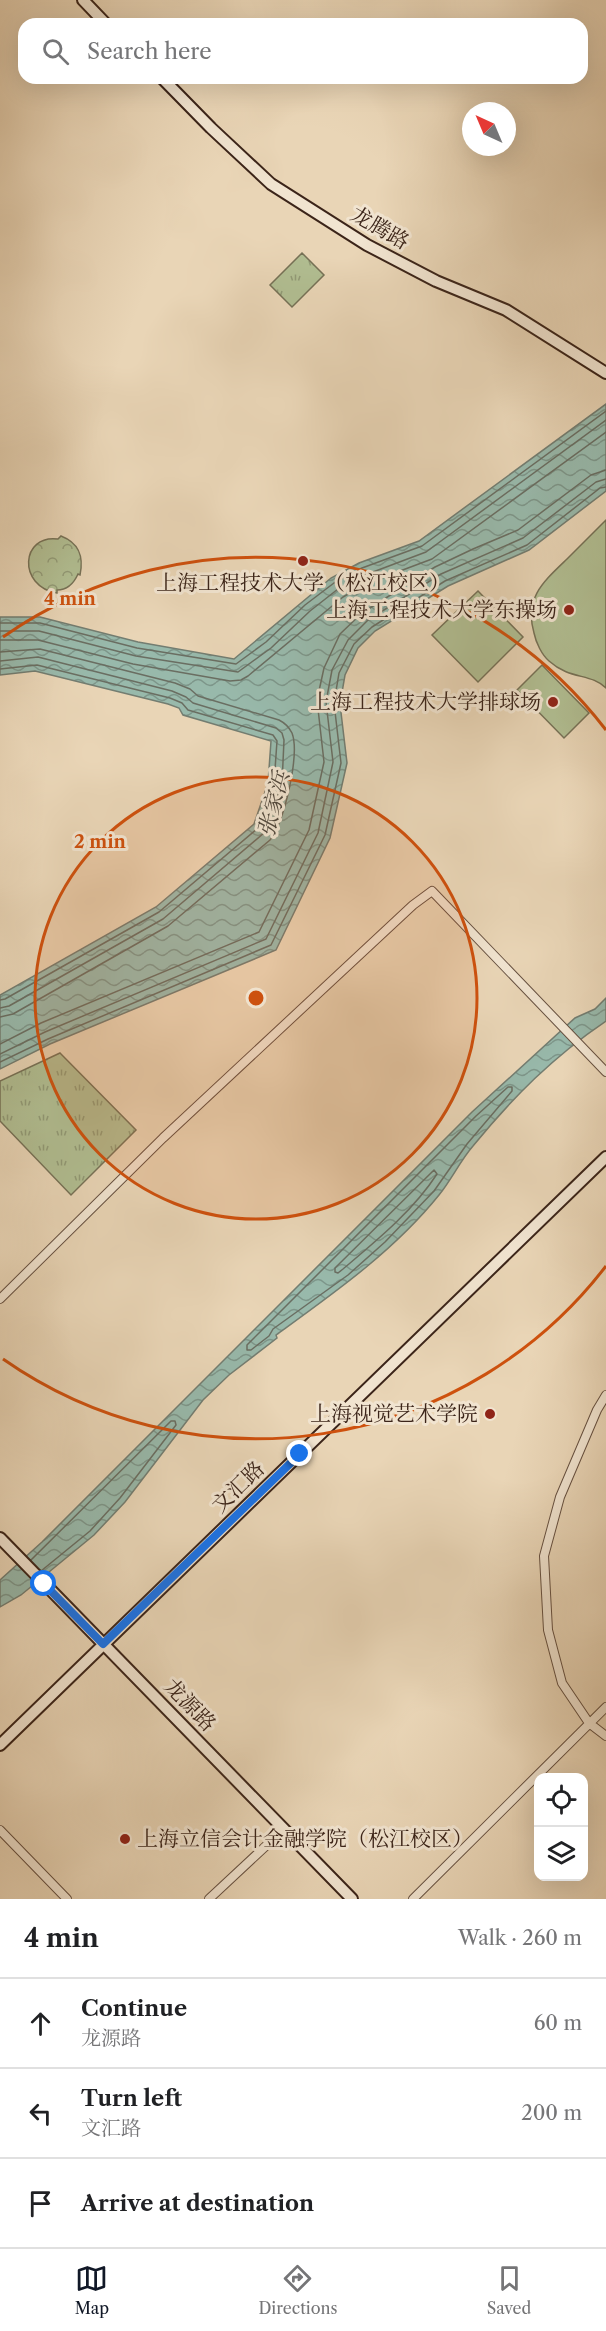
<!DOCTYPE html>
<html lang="en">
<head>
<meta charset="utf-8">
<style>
	body { margin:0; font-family:"Libre Caslon Text","Noto Serif SC",serif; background:#f2f2f2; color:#202124 }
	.controls { position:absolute; right:18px; bottom:18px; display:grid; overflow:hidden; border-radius:12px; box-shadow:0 6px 24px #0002 }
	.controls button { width:54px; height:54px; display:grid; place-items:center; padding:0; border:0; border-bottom:2px solid #e0e0e0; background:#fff; color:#202124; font:30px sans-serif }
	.compass { position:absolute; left:462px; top:102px; width:54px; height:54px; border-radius:50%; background:#fff; box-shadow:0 6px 24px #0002; rotate:316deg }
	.stop { position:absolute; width:18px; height:18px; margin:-14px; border:4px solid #1a73e8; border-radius:50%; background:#fff }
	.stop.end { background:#1a73e8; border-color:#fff; box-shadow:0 2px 6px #0008 }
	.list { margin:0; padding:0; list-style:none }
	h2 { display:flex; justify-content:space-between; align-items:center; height:78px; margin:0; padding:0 24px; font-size:26px }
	h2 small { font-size:20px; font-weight:400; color:#757577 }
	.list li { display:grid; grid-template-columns:39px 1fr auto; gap:18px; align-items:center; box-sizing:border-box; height:90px; padding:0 24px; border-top:2px solid #e0e0e0 }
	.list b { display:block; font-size:22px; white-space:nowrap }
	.list p { margin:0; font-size:20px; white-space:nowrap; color:#757577 }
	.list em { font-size:20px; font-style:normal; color:#757577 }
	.icon { flex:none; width:33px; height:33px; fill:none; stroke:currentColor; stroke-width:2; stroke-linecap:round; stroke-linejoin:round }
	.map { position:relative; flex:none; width:606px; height:1899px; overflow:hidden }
	.search { position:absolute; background:#fff; box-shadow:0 6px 24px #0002; left:18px; right:18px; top:18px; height:66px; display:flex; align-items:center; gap:15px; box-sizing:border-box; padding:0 21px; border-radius:18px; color:#757577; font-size:22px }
	.sheet { height:348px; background:#fff }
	nav { display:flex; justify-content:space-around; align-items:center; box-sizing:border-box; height:84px; border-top:2px solid #e0e0e0; background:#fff; font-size:16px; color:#757577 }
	nav a { display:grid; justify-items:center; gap:3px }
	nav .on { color:#111827 }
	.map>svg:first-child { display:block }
</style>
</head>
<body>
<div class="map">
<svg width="606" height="1899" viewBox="0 0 606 1899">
	<defs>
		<pattern id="grass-tufts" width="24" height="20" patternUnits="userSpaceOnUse" patternTransform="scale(1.5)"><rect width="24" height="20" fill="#b1be92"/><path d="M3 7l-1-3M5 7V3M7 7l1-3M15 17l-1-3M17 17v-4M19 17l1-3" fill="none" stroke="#919a76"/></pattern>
		<pattern id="forest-crowns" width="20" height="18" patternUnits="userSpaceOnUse" patternTransform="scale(1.5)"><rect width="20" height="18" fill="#b1be92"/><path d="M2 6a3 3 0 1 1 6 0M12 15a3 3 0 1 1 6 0" fill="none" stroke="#919a76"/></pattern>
		<pattern id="water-waves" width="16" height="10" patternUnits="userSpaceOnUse" patternTransform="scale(1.5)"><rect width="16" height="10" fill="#98b9ab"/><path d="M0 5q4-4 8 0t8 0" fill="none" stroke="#7d968a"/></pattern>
	</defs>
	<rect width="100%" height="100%" fill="#e9d5b6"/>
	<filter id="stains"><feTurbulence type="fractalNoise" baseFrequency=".00333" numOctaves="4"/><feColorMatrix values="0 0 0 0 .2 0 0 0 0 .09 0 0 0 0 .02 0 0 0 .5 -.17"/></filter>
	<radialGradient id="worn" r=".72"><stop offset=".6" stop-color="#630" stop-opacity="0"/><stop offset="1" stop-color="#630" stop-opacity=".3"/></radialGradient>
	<path fill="url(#grass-tufts)" stroke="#767156" stroke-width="1.5" d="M302 253 324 275 292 307 270 285Z
		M60 1053 136 1130 71 1195 0 1121V1081Z"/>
	<path fill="url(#forest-crowns)" stroke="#767156" stroke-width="1.5" d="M61 536C79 543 84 556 80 575L78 574C74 583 67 590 57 590V593C17 586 21 534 58 539Z"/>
	<path fill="#b1be92" stroke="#767156" stroke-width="1.5" d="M606 520V688C591 673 570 680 549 661 542 655 536 643 534 633 524 598 543 582 567 559 580 546 593 533 606 520Z
		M478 591 523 637 478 682 432 635Z
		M542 665 589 713 564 738 517 690Z"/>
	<path fill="url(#water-waves)" stroke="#737d71" stroke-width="1.5" d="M606 404V491L529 550 448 586 375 631 358 648 345 675 340 704 347 763 330 838 276 950 50 1044 0 1069V995L156 907 254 824 268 783 271 741 183 715 179 708 168 704 35 671 0 675V617H40L138 642 234 659 331 578 359 563 419 541Z
		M606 998V1021C554 1056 513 1097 473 1146 460 1161 452 1179 439 1195 394 1251 334 1293 276 1335L277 1338 229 1375 203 1400 125 1502 94 1535 21 1595 0 1607V1580L42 1542 472 1112 575 1018 595 1009Z"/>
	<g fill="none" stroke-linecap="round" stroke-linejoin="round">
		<path stroke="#6a6e62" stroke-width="1.5" d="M0 623H40L137 648 236 664 266 642 305 605 334 583 362 568 422 546 606 411
			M0 631H39L136 656 238 672 271 648 310 611 338 589 365 575 426 552 606 420
			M0 640H38L133 664 230 681 241 680 248 676 343 597 368 583 432 559 606 432
			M0 652 40 649 175 683 190 689 198 696 279 720C285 723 289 727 292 733 300 754 284 824 270 840L168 926 13 1014 0 1017
			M0 661 38 657 172 691 186 697 193 703 276 728 282 733 284 740 282 784 264 833 163 919 9 1006 0 1008
			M0 669 37 665 170 698 182 703 188 710 273 735 277 741 274 784 258 828 159 912 5 999 0 1000
			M0 1044 41 1023 259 932 309 830 324 762 317 700 324 668 340 634 362 613 435 567 473 549 518 530 591 475 606 470
			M0 1054 45 1032 266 939 318 833 333 762 326 702 332 670 348 640 368 620 441 574 523 538 596 482 606 479
			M0 1062 48 1039 271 945 325 835 341 763 334 703 339 673 354 644 372 627 445 581 527 545 600 488 606 487
			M508 1087H512V1091L467 1144 434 1191 385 1242 348 1275 273 1329 269 1336 251 1350H247V1345L476 1116Z
			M434 1170 437 1174C413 1211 376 1241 343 1269L338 1273 335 1272V1268Z
			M31 1560 171 1421H175L176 1425 120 1498 90 1531 41 1571"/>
		<g stroke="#665040" stroke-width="10">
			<path id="minor" d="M0 1299 163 1138 413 905 432 891 606 1072
				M606 1395 597 1410 560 1497 544 1556 548 1630 562 1683 589 1723 606 1736
				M0 1830 67 1899
				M209 1899 284 1829
				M413 1899 606 1707"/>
		</g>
		<g stroke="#3b2419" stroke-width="14">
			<path id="secondary" d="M83 0 106 24
				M162 78 211 128 271 184 367 245 436 281 506 310 606 373
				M0 1538 352 1899
				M0 1745 606 1157"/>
		</g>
		<use href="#minor" stroke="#f1e4d0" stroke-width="8"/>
		<use href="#secondary" stroke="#f1e4d0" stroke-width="10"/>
	</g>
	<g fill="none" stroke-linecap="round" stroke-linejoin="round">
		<path stroke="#1a73e8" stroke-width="8" d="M44 1584 103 1644 300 1454"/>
	</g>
	<circle cx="256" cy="998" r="221" fill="#ce510e" fill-opacity=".12"/>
	<g fill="none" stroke="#ce510e" stroke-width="3">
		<circle cx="256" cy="998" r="221"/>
		<path d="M606 1266A441 441 0 0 1 3 1359M3 637A441 441 0 0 1 606 730"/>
	</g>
	<g fill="#8f2418" stroke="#f1e4d0" stroke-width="2">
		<circle cx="303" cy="561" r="6"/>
		<circle cx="569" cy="610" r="6"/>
		<circle cx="553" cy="702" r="6"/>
		<circle cx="490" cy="1414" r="6"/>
		<circle cx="125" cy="1839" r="6"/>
	</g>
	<g text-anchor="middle" stroke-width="6" stroke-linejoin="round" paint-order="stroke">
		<g font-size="21" fill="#3b2419" stroke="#f1e4d0">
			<text transform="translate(380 228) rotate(30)" y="7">龙腾路</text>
			<text transform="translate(238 1487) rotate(-44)" y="7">文汇路</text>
			<text transform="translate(190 1705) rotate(46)" y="7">龙源路</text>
		</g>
		<g font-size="21" fill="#3b2419" stroke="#f1e4d0" text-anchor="end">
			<text x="303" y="590" text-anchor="middle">上海工程技术大学（松江校区）</text>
			<text x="557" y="617">上海工程技术大学东操场</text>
			<text x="541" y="709">上海工程技术大学排球场</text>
			<text x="478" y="1421">上海视觉艺术学院</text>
			<text x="137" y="1846" text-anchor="start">上海立信会计金融学院（松江校区）</text>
		</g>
		<g font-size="22" font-style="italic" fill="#52493e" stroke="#f1e4d0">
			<text transform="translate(273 804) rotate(-76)" y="8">张家浜</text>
		</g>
	</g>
	<circle cx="256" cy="998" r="9" fill="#ce510e" stroke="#f1e4d0" stroke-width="3"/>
	<g font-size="18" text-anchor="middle" font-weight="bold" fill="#ce510e" stroke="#f1e4d0" stroke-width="6" stroke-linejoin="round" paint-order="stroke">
		<text x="70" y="605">4 min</text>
		<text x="100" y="848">2 min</text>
	</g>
	<rect width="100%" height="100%" filter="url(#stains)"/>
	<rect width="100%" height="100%" fill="url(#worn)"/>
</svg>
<div class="controls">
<button><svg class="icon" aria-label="locate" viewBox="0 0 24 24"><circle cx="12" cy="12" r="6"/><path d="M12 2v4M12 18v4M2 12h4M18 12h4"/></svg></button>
<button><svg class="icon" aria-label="layers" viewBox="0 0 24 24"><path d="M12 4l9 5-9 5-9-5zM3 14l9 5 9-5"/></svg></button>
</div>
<svg class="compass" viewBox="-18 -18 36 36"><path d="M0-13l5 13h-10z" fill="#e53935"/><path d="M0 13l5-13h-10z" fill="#757577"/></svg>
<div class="stop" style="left:44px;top:1584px"></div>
<div class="stop end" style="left:300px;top:1454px"></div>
<div class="search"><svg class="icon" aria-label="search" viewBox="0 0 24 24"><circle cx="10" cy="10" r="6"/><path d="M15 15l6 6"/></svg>Search here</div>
</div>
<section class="sheet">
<h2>4 min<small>Walk · 260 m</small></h2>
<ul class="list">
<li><svg class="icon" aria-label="ahead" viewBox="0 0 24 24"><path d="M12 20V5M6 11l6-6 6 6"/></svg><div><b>Continue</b><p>龙源路</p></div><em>60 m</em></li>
<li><svg class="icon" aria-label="left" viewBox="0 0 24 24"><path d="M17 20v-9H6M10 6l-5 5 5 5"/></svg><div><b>Turn left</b><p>文汇路</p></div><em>200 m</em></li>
<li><svg class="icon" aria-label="arrive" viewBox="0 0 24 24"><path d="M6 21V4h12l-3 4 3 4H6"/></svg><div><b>Arrive at destination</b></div></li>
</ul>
</section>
<nav>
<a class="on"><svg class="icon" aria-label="map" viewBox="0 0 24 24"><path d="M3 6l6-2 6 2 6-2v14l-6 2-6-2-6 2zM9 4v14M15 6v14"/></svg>Map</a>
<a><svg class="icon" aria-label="directions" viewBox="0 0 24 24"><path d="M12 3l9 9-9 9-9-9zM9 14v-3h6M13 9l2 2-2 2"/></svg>Directions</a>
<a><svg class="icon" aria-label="saved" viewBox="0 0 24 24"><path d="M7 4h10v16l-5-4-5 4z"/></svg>Saved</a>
</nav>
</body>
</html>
